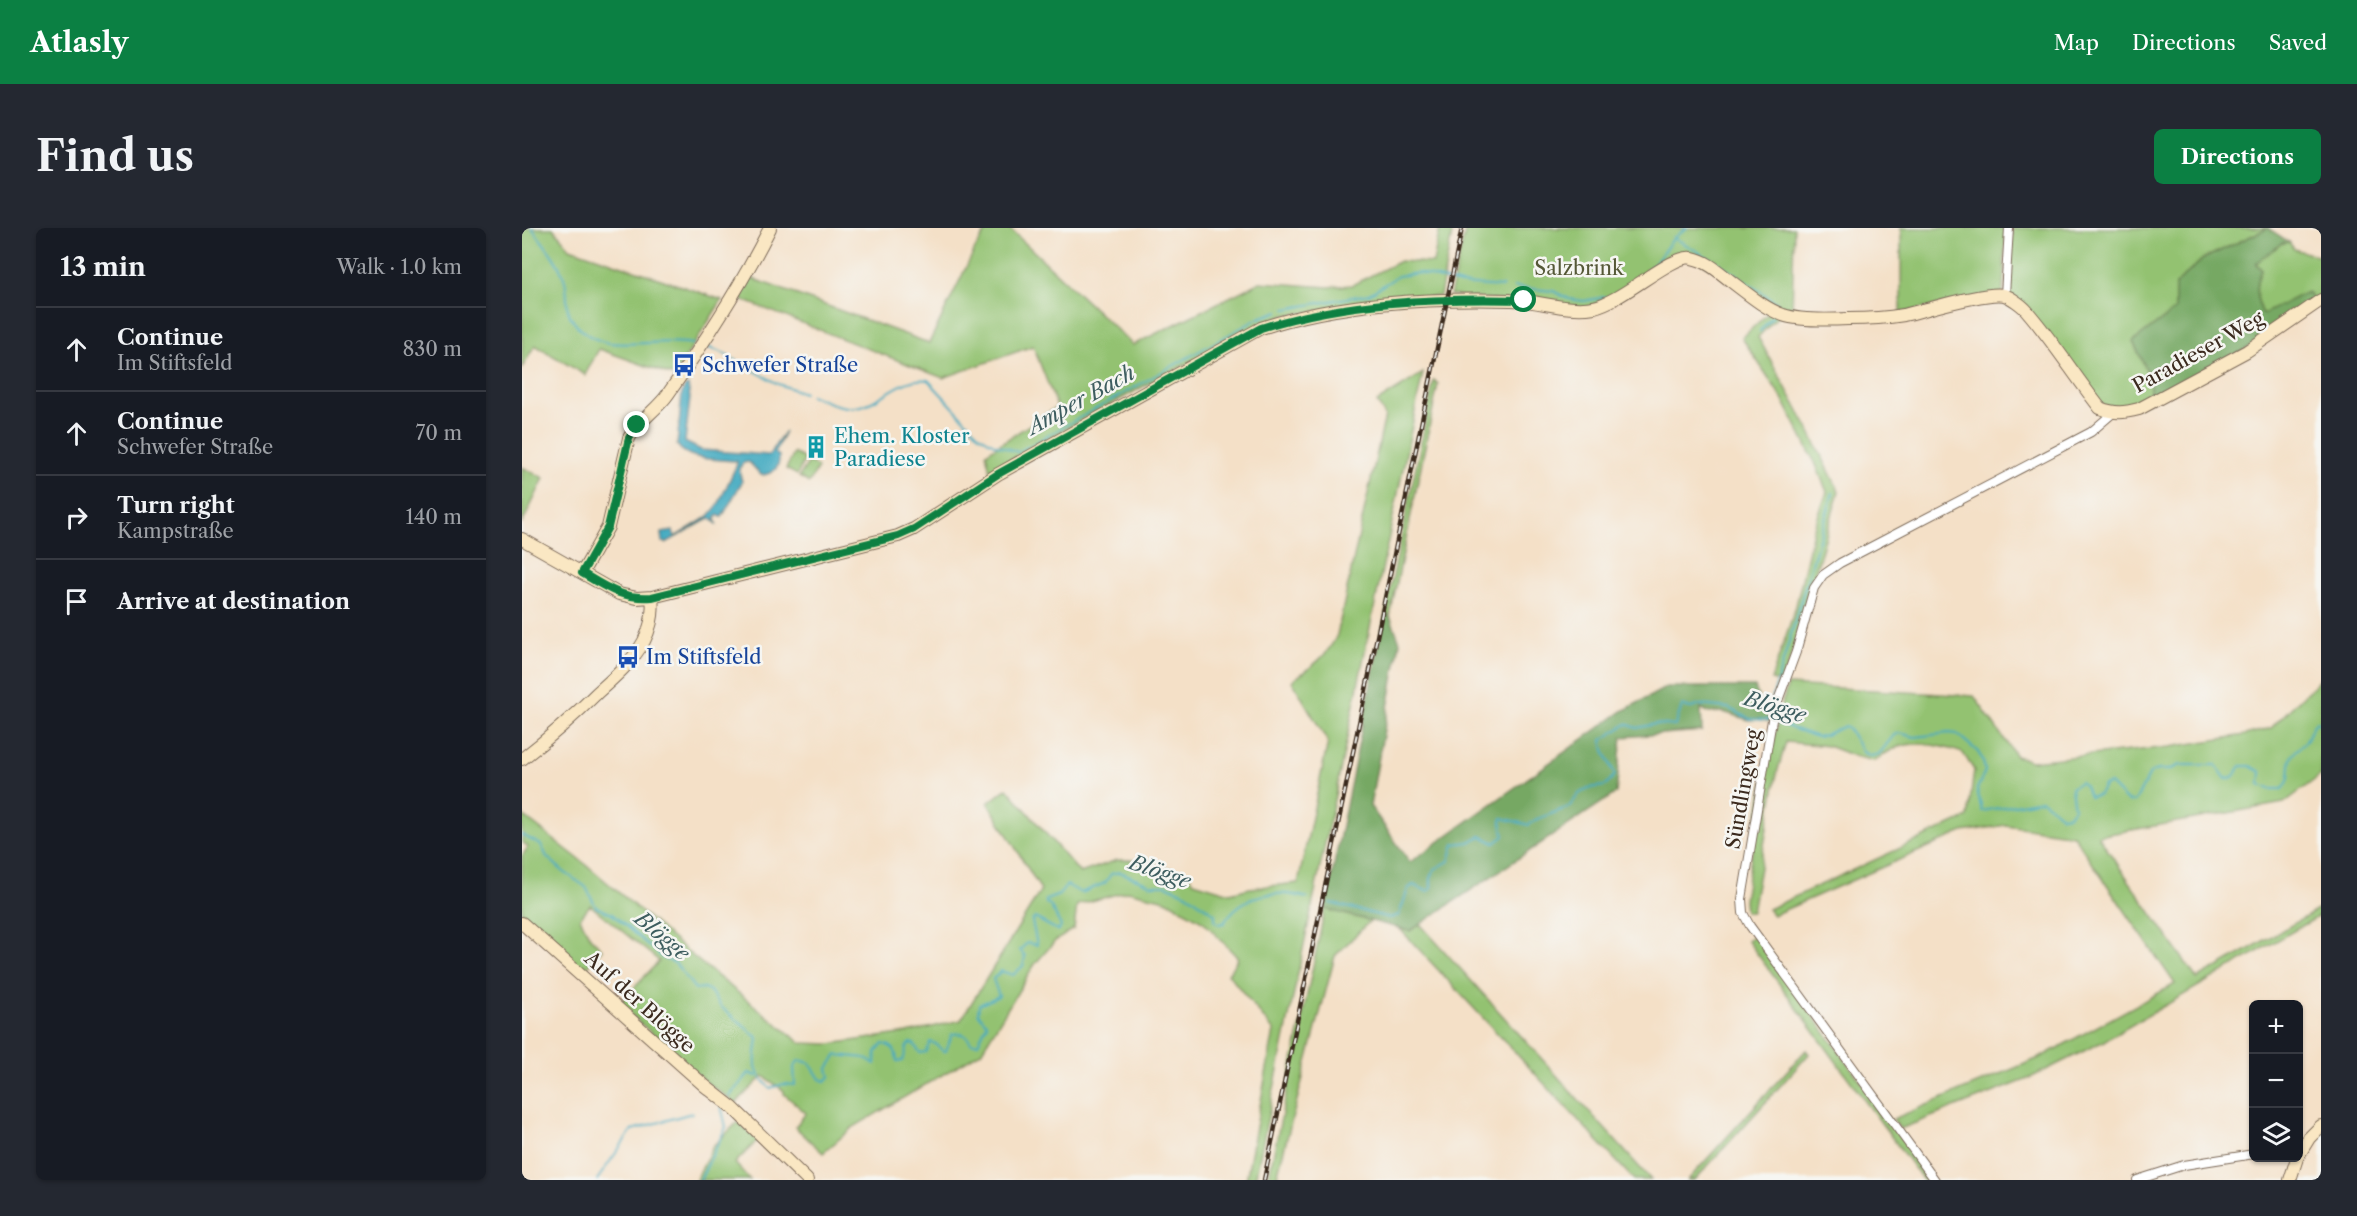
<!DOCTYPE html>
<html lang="en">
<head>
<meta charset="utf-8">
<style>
	body { margin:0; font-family:"Libre Caslon Text",serif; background:#242831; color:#f1f3f6 }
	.controls { position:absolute; right:18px; bottom:18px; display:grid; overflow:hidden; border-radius:9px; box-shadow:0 2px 4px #0004 }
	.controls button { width:54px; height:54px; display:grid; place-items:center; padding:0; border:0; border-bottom:2px solid #363941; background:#171b24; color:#f1f3f6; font:30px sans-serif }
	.stop { position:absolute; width:18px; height:18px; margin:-14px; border:4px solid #0b8043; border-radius:50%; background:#fff }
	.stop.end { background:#0b8043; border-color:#fff; box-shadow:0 2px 6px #0008 }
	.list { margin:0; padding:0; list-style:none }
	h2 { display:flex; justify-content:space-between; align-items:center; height:78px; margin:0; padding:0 24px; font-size:26px }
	h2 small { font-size:20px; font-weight:400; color:#9ea1a6 }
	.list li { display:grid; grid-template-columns:39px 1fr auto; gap:18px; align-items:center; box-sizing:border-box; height:84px; padding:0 24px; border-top:2px solid #363941 }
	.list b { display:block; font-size:22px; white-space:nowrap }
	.list p { margin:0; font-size:20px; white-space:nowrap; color:#9ea1a6 }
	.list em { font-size:20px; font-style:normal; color:#9ea1a6 }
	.icon { flex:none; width:33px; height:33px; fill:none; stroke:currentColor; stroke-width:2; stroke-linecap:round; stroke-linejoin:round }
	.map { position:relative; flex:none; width:1799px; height:952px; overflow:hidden; border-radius:9px }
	header { display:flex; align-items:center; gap:36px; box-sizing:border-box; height:84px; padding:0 30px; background:#0b8043; color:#fff }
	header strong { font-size:28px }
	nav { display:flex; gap:33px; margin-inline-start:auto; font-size:21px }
	.intro { display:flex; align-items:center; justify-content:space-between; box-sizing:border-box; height:144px; padding:0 36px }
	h1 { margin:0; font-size:42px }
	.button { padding:15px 27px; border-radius:9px; background:#0b8043; color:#fff; font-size:21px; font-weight:700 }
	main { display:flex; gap:36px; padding:0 36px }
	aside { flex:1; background:#171b24; border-radius:9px; box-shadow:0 2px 4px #0004 }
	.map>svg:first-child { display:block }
</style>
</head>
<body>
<header>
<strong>Atlasly</strong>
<nav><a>Map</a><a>Directions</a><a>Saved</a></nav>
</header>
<div class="intro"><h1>Find us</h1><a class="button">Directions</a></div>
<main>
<aside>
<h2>13 min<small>Walk · 1.0 km</small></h2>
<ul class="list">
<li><svg class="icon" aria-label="ahead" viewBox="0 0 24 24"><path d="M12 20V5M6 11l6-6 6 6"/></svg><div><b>Continue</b><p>Im Stiftsfeld</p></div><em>830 m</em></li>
<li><svg class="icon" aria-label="ahead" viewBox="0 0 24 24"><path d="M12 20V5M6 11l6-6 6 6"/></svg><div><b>Continue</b><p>Schwefer Straße</p></div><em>70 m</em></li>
<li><svg class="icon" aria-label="right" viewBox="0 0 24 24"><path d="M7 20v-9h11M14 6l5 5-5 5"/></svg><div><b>Turn right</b><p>Kampstraße</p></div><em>140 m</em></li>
<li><svg class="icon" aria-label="arrive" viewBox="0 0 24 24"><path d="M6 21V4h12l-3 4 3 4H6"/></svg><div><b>Arrive at destination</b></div></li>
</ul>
</aside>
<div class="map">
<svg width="1799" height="952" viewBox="0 0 1799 952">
	<rect width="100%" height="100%" fill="#f6f6f2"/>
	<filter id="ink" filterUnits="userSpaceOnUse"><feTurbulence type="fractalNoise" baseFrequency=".0167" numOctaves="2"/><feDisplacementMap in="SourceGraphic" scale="12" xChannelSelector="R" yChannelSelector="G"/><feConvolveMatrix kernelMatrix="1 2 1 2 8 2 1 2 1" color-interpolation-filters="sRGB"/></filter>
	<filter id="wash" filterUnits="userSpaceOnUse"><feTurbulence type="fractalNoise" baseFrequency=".008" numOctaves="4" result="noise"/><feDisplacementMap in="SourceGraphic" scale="24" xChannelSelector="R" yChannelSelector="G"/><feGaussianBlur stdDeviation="1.35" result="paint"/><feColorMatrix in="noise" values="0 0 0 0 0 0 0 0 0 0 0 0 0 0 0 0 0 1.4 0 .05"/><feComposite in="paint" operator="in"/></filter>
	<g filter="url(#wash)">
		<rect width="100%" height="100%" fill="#f4e0c7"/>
		<path fill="#93c271" stroke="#677648" stroke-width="1.5" d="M0 0H31L48 20 200 72 152 148 77 121 63 147 13 117 0 141Z
			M466 0H487L611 117 738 54 806 59 830 57 878 33 911 35 918 0H931L918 68 763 87 635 151 468 243 464 225 535 179 511 118 421 150 218 71 229 50 407 115 454 19Z
			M944 0H1272L1270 88 1168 27 1062 82 928 67Z
			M1379 0H1484L1481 65 1379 85Z
			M1491 0H1746L1681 31 1653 57V82L1611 114C1621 134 1632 151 1627 173L1615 179 1579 178 1485 66Z
			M1767 14 1772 21 1799 29V68L1793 73 1785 64 1741 87C1733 69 1731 60 1739 41L1733 35 1760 15Z
			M1249 82 1257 87 1236 109 1285 198 1317 263 1261 455 1249 452 1274 378 1291 303 1305 264 1294 237 1260 170 1220 110Z
			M901 145 733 952H724L752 803 706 746 716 730 682 694 644 672 606 663 555 677 552 701 533 713 513 736 459 824 330 900 301 925 273 899 284 885 262 866V863L241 848 214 875 185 855 97 776 137 733 68 677 58 690 68 709 80 721 61 744 0 689V628L6 619 0 614V587L66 638 173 730 279 815 308 816 385 805 439 792 519 662 466 575 485 560 558 645 595 632H616L665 645 672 654 708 665 728 660 776 655 806 514 770 453C789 439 805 429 815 407L863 188 855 174Z
			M912 152 916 156 868 388 863 386Z
			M272 225 283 231 275 247 264 241Z
			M287 233 296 240 287 255 277 249Z
			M0 239 22 250 0 296Z
			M1799 450V547L1762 575 1576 608 1675 751 1799 680V687L1582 813 1506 851 1378 901 1371 891 1517 830 1653 756 1551 607 1484 597 1441 604 1251 687 1246 681 1446 589 1452 542 1441 525C1421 518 1395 511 1374 520 1366 523 1359 529 1352 533L1332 528 1306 518 1264 514 1255 545 1230 684H1223L1222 672 1244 538 1257 491 1256 487 1266 457 1452 468 1494 528 1509 533 1648 519 1723 507 1749 500Z
			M803 681 848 693 813 728 754 952H746Z
			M898 696 1129 952H1112L878 701 888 703Z
			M1233 707 1410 952H1401L1225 712Z
			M1284 822 1287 826 1173 952H1166Z
			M216 894 236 912 213 935 228 952H174L191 918Z"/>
		<path fill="#76a863" stroke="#586940" stroke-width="1.5" d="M1746 0 1767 14 1760 15 1734 35 1739 41C1732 60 1733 68 1741 86L1785 64 1793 73 1724 121 1627 173C1632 151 1621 134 1611 114L1653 82V57L1681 31Z
			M863 386 868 388 878 414 848 578 888 634 1099 484 1145 459H1233L1239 477 1249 494 1237 491 1227 492 1201 484 1187 485 1179 480 1180 503 1100 509 1094 565 888 703 803 681Z"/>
		<path fill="#40a9c0" stroke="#3e6a6f" stroke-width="1.5" d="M166 157 168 170 163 214 179 222 247 227 263 203 253 225 257 228C258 240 251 246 239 247L227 234 221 235 217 241 220 254 200 289 195 287 193 292 196 297 188 290 144 315 140 314 139 305 151 303 153 309 187 288 196 277 215 236V233C196 231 167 234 155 217L160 165 163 158Z"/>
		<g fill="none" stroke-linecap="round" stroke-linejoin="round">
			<path stroke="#40a9c0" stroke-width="2" d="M10 0C22 16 35 31 42 50 46 60 44 72 46 82 50 99 71 113 88 115 115 118 143 111 171 116
				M1151 9 1202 39 1255 75 1254 78
				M1125 43C1142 30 1143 13 1165 0
				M992 59 1031 63 1047 71 1062 73 1083 69
				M764 81 847 66 876 48 897 45 939 56 981 59
				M1238 103 1251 88
				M185 119 199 124 256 156 282 165
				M288 167C302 172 318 181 333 179 358 177 379 147 406 152L457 207 472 216 496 224 737 90 757 83
				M1250 471 1311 265
				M1252 494 1295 509 1303 507 1323 498 1326 500 1341 524 1349 528 1357 526 1372 507 1377 505 1393 509 1427 505 1435 506 1456 524 1461 533 1463 543 1455 561 1460 583 1520 572 1540 588 1547 587 1552 580 1549 560 1558 554 1563 558 1567 569 1577 567 1582 558 1588 556 1606 574 1613 573 1629 544 1637 542H1647L1658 537H1694L1704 551 1711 549 1719 538H1728L1739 544 1738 556 1747 561H1761C1771 549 1765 541 1770 528 1772 522 1779 520 1783 514 1788 507 1788 500 1795 493L1799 497
				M0 607 19 617 25 629 42 644 64 659 74 679 90 686 141 730 153 735 173 761 182 760 188 763 199 779 236 810C233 834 229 842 248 860L262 856 273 857 272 839 277 832 288 835 298 851 303 853 308 849 306 840 315 827 343 830 353 836 354 824 361 816C372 818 374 823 375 833H381L385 818 388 815 392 816 398 825 404 824 408 814 414 816 421 823H424L430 806C440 804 445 807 449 815H456L465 796 456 785 457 777 477 768 471 751 479 743 491 747 501 738 503 728 498 722 505 715 515 717 510 693 513 690 537 703 539 698 528 677 524 675V672L537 667 545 657 559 665 583 655 589 646 598 644 630 657H644L665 666 693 686V693L697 696 702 695C720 665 754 661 786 670
				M808 675 868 690 877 687 886 661 891 657 905 663 909 661V647L913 641 927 633 932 616 947 614 959 608 973 615 982 608 979 593 980 590 1007 597 1013 592 1047 579 1057 566 1066 560 1083 558 1093 547 1082 522 1080 512 1104 496 1115 500 1134 496 1153 498 1160 478 1169 480 1179 477 1206 480 1228 491 1246 492
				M207 869 227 845 235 848
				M75 952 110 902 170 885
				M178 952 204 899 199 878"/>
		</g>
	</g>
	<g filter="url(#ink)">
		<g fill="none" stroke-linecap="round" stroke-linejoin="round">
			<g stroke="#7c6a59" stroke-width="10">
				<path id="street" d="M1483 67 1487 0
					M1413 952 1228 698 1221 685 1220 671 1251 486 1274 424 1292 360 1301 347 1318 335 1569 204 1591 185
					M1615 952 1662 937 1732 926"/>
			</g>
			<g stroke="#7c6a59" stroke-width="14">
				<path id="secondary" d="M0 311 97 366 115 370 130 369 376 308 392 301 476 246 739 100C819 74 905 70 989 72 1016 72 1045 84 1072 79 1101 73 1151 25 1170 30 1186 33 1198 45 1210 54 1226 66 1242 80 1261 87 1279 93 1306 92 1326 91 1344 91 1364 90 1382 87 1404 82 1464 63 1482 67 1489 69 1501 78 1505 83 1531 113 1553 148 1578 180 1593 186 1602 185 1617 181L1725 123 1799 72
					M60 345 86 299 107 210C117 192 135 182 146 166 184 112 219 58 248 0
					M0 531C27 510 52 488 76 464 93 449 111 433 122 413 129 399 132 384 130 369
					M0 695 183 858 211 880 285 952
					M1776 928 1787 910 1799 898
					M1768 952 1775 930"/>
			</g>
			<use href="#street" stroke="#fff" stroke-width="8"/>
			<use href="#secondary" stroke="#fae7c3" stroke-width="12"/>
			<g stroke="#3b2a1e" stroke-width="4.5">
				<path id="rail" d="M742 952 940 0"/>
			</g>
			<use href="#rail" stroke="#f6f6f2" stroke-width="2" stroke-dasharray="7" stroke-linecap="butt"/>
		</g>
	</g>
	<g fill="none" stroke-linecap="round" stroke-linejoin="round" filter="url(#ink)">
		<path stroke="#0b8043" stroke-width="8" d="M115 197 107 210 86 299 60 345C85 360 100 371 130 369L376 308 392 301 476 246 739 100C824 73 914 70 1002 72"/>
	</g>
	<defs>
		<g id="bus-bare" transform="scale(1.8)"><path d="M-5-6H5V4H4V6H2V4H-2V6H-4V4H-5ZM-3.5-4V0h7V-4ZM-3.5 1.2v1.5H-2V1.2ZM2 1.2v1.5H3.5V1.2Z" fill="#1a4fb4" stroke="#f6f6f2" stroke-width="2.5" paint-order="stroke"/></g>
		<g id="building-bare" transform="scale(1.8)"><path d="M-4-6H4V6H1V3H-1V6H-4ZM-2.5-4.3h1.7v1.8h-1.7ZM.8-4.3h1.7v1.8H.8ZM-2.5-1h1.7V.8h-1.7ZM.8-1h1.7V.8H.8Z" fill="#0f9aa8" stroke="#f6f6f2" stroke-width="2.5" paint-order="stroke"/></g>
	</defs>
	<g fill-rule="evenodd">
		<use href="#bus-bare" x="162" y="137"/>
		<use href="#building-bare" x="294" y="219"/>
		<use href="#bus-bare" x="106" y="429"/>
	</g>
	<g text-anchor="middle" stroke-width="5" stroke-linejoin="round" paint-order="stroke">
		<g font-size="20" fill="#555837" stroke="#f6f6f2">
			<text x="1057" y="47">Salzbrink</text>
		</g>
		<g font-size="20" fill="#3b2a1e" stroke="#f6f6f2">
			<text transform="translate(1676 124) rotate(-29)" y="7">Paradieser Weg</text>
			<text transform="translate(1221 561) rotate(-80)" y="7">Sündlingweg</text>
			<text transform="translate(118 774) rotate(42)" y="7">Auf der Blögge</text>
		</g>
		<g font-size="20" fill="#164399" stroke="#f6f6f2" text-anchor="start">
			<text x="180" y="144">Schwefer Straße</text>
			<text x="124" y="436">Im Stiftsfeld</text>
		</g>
		<g font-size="20" fill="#0d838f" stroke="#f6f6f2" text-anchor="start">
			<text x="312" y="215">Ehem. Kloster<tspan x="312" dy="23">Paradiese</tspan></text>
		</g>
		<g font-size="21" font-style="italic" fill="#3d5d5f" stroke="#f6f6f2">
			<text transform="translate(559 172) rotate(-29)" y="7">Amper Bach</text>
			<text transform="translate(1253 479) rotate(17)" y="7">Blögge</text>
			<text transform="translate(638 644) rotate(19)" y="7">Blögge</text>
			<text transform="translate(140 708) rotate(40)" y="7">Blögge</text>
		</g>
	</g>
</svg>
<div class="controls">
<button>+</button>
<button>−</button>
<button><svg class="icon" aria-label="layers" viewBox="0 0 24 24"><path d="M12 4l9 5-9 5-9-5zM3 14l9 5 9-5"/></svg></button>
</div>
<div class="stop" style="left:1002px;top:72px"></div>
<div class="stop end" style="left:115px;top:197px"></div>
</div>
</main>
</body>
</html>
